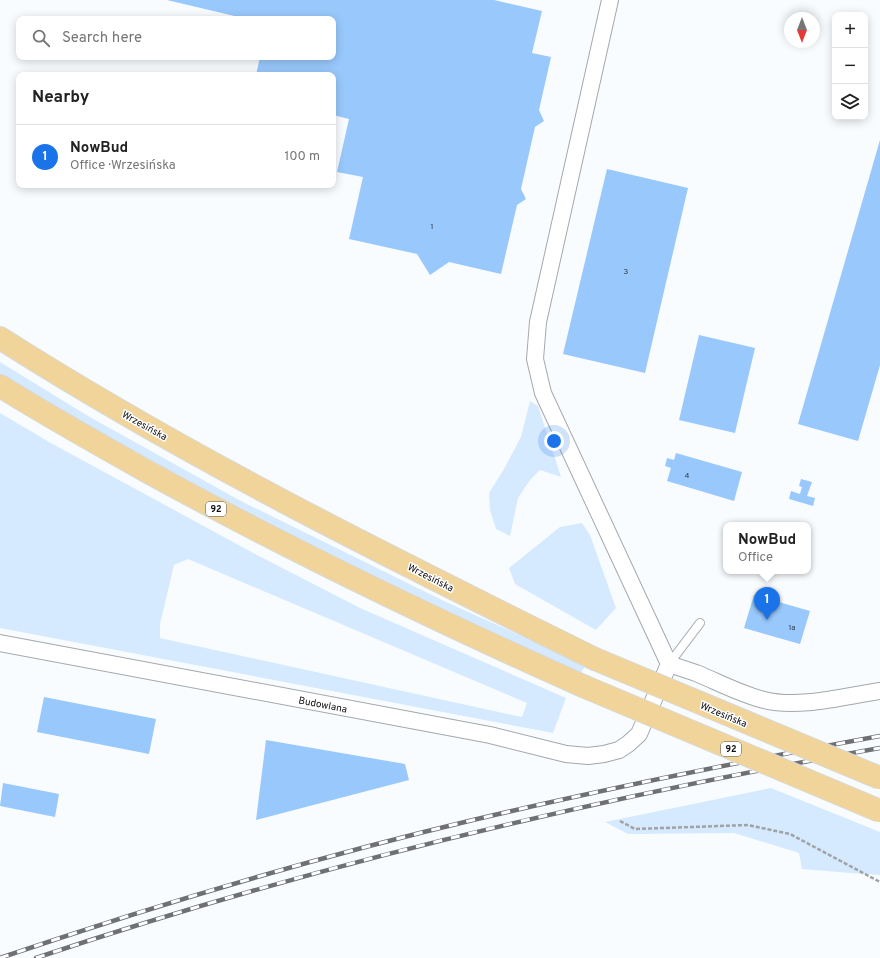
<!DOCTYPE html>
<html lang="en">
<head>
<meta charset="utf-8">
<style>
	body { margin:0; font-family:Overpass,sans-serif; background:#f2f2f2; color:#222 }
	.controls { position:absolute; right:12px; top:12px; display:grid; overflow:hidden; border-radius:8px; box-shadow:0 2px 10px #0003 }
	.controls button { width:36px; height:36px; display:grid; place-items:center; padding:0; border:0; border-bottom:1px solid #e0e0e0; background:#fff; color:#222; font:20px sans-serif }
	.compass { position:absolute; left:784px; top:12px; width:36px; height:36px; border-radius:50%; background:#fff; box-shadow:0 2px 10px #0003; rotate:180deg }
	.you { position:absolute; left:554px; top:441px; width:14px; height:14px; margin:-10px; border:3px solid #fff; border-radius:50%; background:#1a73e8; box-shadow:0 0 0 6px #1a73e833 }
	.badge { display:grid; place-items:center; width:26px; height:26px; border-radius:50%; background:#1a73e8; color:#fff; font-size:13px; font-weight:700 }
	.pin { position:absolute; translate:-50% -33px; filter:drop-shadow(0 1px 2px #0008) }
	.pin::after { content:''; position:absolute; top:21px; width:14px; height:12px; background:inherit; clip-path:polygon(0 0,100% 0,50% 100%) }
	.popup { position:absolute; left:723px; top:522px; width:88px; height:52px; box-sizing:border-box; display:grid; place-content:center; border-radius:8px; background:#fff; filter:drop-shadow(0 1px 3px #0005); font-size:13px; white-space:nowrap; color:#767676 }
	.popup b { font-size:15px; color:#222 }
	.popup::after { content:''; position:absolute; left:50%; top:100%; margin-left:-8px; border:8px solid transparent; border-top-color:#fff }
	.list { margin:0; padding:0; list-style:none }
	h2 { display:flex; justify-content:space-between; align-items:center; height:52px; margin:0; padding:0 16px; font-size:17px }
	h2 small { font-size:13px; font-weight:400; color:#767676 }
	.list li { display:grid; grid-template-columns:26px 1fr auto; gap:12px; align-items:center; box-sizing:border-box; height:64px; padding:0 16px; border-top:1px solid #e0e0e0 }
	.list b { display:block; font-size:15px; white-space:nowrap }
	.list p { margin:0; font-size:13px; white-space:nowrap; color:#767676 }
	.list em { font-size:13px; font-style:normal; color:#767676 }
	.icon { flex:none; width:22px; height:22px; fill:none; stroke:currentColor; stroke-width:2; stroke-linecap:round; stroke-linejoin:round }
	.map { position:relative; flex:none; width:880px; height:958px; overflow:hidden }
	.search { position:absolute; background:#fff; box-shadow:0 2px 10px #0003; left:16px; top:16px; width:320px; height:44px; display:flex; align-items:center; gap:10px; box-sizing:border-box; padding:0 14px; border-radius:8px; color:#767676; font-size:15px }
	.panel { position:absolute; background:#fff; box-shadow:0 2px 10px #0003; left:16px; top:72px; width:320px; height:116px; border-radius:8px }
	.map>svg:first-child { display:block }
</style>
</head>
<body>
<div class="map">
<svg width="880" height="958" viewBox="0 0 880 958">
	<rect width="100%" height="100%" fill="#f9fcff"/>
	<path fill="#d5e9ff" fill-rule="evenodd" d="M0 362 88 416 239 500 446 602 586 665 580 674C382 583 185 489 0 374Z
		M530 401 538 406 561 477 540 470 530 480 518 498 510 536 496 529 490 510 489 493 504 469 521 437Z
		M0 413 49 442 257 555 360 608 566 698 553 733 0 628ZM188 559 527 703 522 717 160 638V624L174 565Z
		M582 523 590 535 616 608 596 630 515 584 509 568 560 527Z
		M771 788 880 832V875L851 873 802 869 799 853 734 833 628 834 605 822Z"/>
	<path fill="#98c8fc" d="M167 0H494L542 11 532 53 551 57 539 110 544 121 535 127 521 189 526 199 517 205 501 274 449 262 430 275 417 254 349 239 363 177 337 172 349 119 333 115V75H256L260 57H333V19H247Z
		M880 140V365L858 441 798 424Z
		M607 169 688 188 645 373 563 354Z
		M699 335 755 348 735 433 679 420Z
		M676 453 742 472 734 501 667 481 671 468 665 466 667 458 674 460Z
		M801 479 812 482 807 496 815 498 813 506 789 499 791 491 800 494 802 487 799 486Z
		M754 595 810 611 800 644 744 628Z
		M44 697 156 719 149 754 37 732Z
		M266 740 405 764 409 780 256 820Z
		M3 783 59 794 55 817 0 806Z"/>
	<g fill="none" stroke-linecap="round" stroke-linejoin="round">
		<g stroke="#a4a8ac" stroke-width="10">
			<path id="service" d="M669 664 700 623"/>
		</g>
		<g stroke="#a4a8ac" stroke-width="18">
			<path id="minor" d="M610 0 538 322 535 359 543 393 669 664C678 667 687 670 696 673 718 682 740 694 764 700 799 709 845 696 880 691
				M0 643 490 735 566 754 588 756 604 754 619 750 628 744 639 734 669 664"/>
		</g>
		<g stroke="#d8d9d9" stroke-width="24">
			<path id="primary" d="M0 338C190 459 393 559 595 659
				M0 386C48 416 98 444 148 472 290 550 435 620 583 686"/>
		</g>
		<path stroke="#a0a3a5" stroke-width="2.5" stroke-dasharray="4 2" stroke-linecap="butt" d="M620 821 635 829 748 825 790 834 880 882"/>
		<use href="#service" stroke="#fff" stroke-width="8"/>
		<use href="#minor" stroke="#fff" stroke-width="16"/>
		<use href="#primary" stroke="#f0d49a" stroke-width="22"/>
		<g stroke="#6e7073" stroke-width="4.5">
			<path id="rail" d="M0 958C156 905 313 858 473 820 608 788 744 761 880 736
				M36 958C313 865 593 799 880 748"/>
		</g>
		<use href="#rail" stroke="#fff" stroke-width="3" stroke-dasharray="9" stroke-linecap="butt"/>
		<g stroke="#d8d9d9" stroke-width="24" stroke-linecap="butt">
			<path id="primary-bridge" d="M595 659 880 778
				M583 686 880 811"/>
		</g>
		<use href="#primary-bridge" stroke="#f0d49a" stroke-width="22"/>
	</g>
	<g text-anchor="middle" stroke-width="3" stroke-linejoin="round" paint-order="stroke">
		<g font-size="8" fill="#303d4c">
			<text x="432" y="229">1</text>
			<text x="626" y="274">3</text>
			<text x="687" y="478">4</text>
			<text x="792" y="630">1a</text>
		</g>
		<g fill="#fff" stroke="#565758" stroke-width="1">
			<rect x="206" y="502" width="20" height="14" rx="3"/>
			<rect x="721" y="742" width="20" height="14" rx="3"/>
		</g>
		<g font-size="9" font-weight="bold" fill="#0e0f11">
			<text x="216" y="512">92</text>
			<text x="731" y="752">92</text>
		</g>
		<g font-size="10" fill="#0e0f11" stroke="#fff">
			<text transform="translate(145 425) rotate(29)" y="4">Wrzesińska</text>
			<text transform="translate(431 577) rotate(27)" y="4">Wrzesińska</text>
			<text transform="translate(323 704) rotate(11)" y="4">Budowlana</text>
			<text transform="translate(724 714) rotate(23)" y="4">Wrzesińska</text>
		</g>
	</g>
</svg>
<div class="controls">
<button>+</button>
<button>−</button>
<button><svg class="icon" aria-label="layers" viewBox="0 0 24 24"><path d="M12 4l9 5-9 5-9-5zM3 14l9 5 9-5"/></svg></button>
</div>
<svg class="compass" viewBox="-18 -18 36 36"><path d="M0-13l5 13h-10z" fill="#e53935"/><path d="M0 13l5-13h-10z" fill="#767676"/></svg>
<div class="you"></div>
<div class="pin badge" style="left:767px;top:620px">1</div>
<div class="popup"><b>NowBud</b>Office</div>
<div class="search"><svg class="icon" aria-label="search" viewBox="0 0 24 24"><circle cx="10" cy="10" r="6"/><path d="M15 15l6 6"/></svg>Search here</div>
<section class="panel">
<h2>Nearby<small></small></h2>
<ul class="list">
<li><span class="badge">1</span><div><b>NowBud</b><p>Office · Wrzesińska</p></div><em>100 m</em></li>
</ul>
</section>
</div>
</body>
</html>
